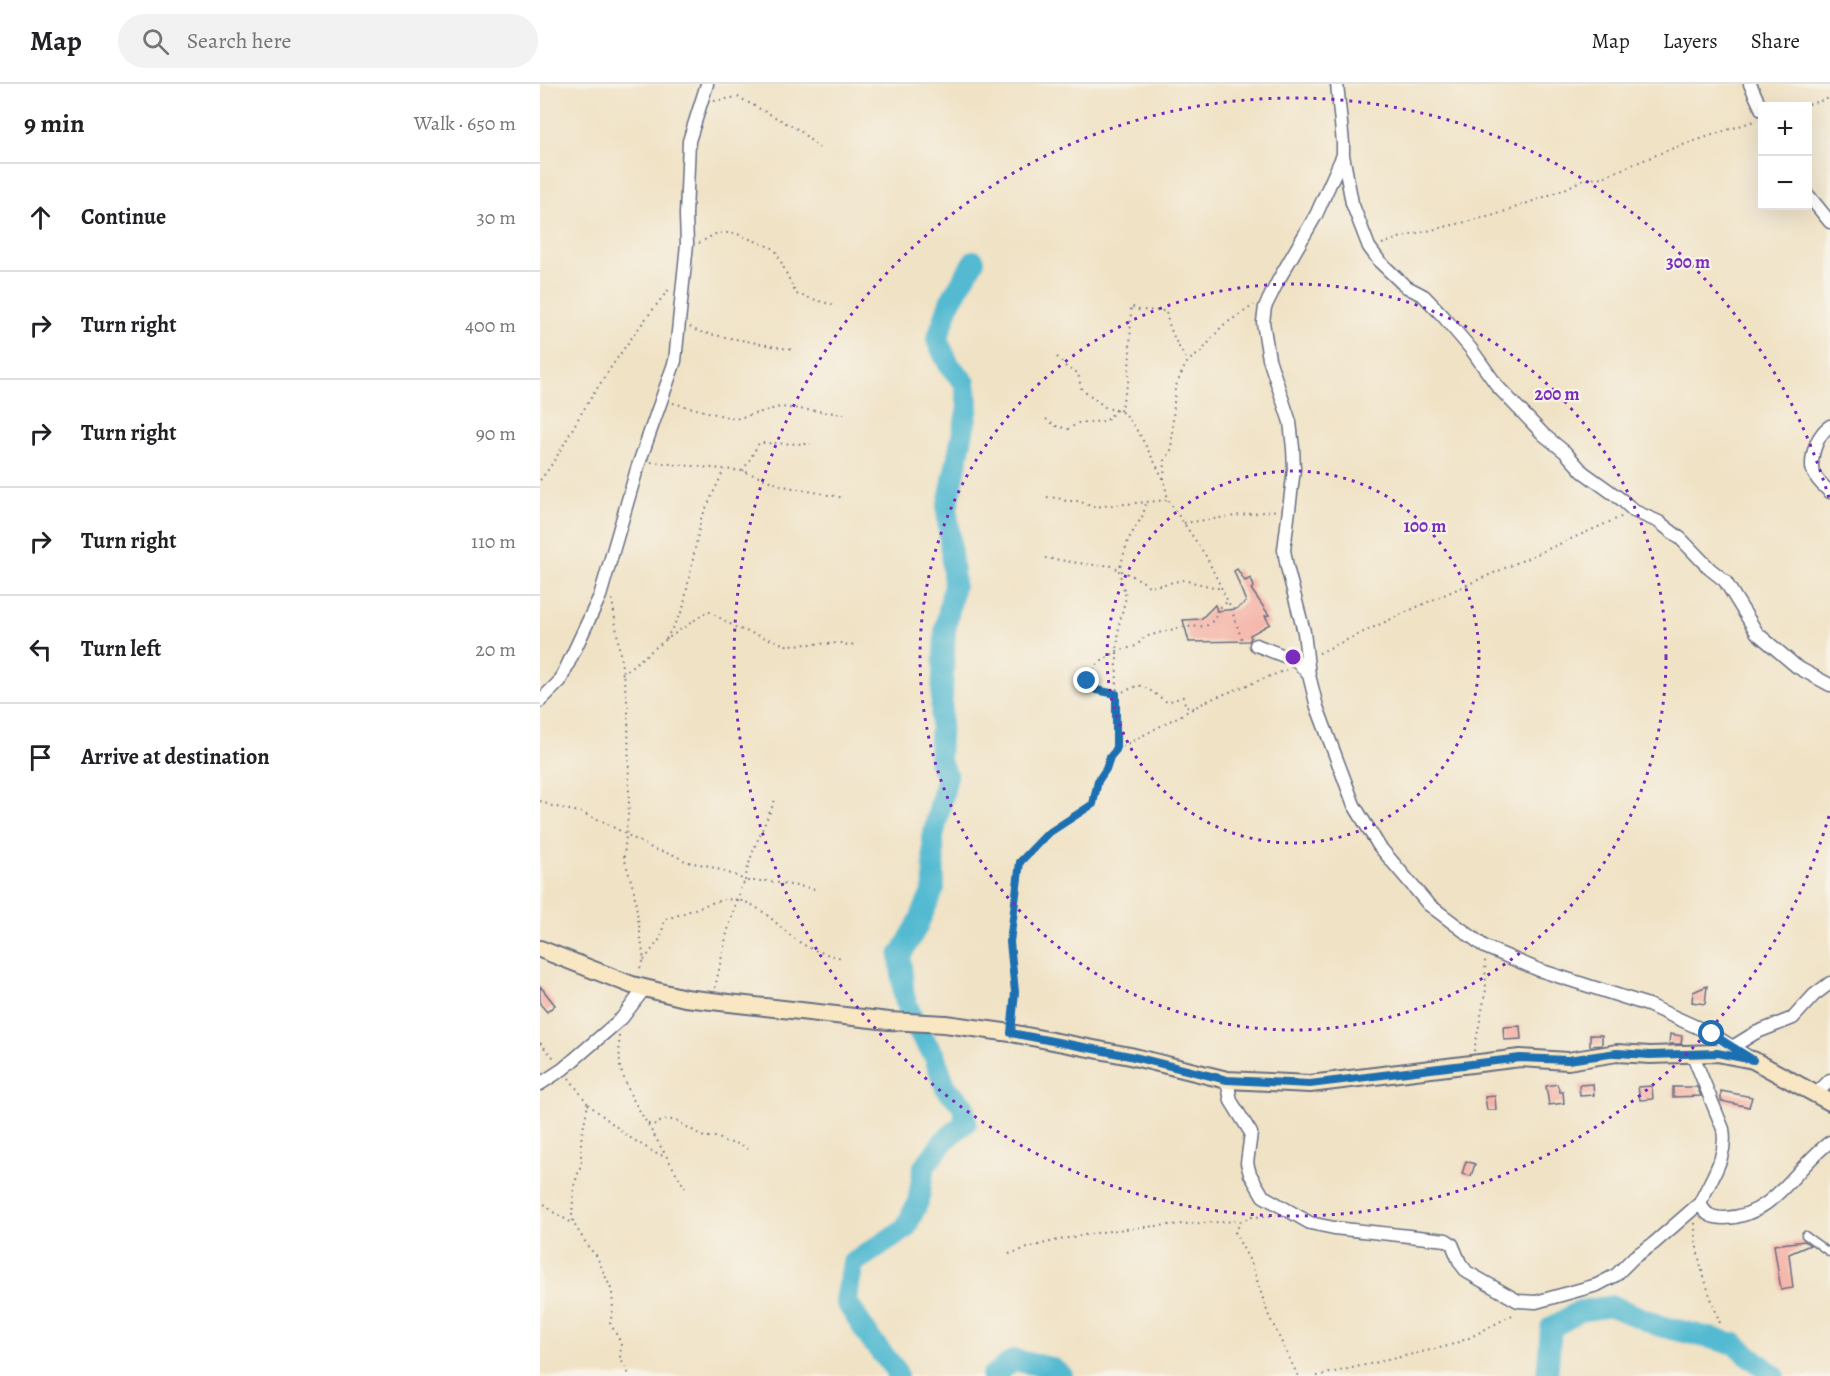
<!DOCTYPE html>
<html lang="en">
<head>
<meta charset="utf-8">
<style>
	body { margin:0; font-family:Alegreya,serif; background:#f2f2f2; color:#202124 }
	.controls { position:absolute; right:18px; top:18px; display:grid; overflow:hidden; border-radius:0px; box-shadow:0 6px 24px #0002 }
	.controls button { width:54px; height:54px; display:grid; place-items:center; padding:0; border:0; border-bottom:2px solid #e0e0e0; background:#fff; color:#202124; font:30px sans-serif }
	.stop { position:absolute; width:18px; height:18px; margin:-14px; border:4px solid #1f6fb2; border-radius:50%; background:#fff }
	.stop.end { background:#1f6fb2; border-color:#fff; box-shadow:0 2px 6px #0008 }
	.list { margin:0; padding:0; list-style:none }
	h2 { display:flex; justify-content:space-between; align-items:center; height:78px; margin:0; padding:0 24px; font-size:26px }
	h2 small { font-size:20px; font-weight:400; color:#757577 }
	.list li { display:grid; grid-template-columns:39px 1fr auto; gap:18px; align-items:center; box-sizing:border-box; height:108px; padding:0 24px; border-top:2px solid #e0e0e0 }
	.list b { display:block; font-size:22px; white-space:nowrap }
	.list em { font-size:20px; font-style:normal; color:#757577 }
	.icon { flex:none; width:33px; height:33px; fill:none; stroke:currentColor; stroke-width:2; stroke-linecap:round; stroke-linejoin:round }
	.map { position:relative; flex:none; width:1290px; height:1292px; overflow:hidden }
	header { display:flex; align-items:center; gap:36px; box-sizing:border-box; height:84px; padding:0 30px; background:#fff; border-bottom:2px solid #e0e0e0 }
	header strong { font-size:28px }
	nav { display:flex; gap:33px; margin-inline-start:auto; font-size:21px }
	.search { width:420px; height:54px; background:#f2f2f2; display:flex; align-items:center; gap:15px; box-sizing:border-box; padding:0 21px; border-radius:33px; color:#757577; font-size:22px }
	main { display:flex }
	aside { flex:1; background:#fff }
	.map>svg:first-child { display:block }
</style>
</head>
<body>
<header>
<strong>Map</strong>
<div class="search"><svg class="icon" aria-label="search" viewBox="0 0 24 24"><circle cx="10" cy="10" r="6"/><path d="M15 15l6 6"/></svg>Search here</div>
<nav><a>Map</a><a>Layers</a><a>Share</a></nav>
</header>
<main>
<aside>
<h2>9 min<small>Walk · 650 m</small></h2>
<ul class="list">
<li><svg class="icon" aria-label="ahead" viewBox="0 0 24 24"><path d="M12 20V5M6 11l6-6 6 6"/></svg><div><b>Continue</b></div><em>30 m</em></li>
<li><svg class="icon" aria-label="right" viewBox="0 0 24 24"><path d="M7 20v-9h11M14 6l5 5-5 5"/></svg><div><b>Turn right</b></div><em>400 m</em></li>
<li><svg class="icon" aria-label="right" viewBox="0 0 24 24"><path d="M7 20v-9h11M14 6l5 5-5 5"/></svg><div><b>Turn right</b></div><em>90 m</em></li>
<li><svg class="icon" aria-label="right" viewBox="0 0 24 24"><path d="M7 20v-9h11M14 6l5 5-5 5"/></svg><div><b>Turn right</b></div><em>110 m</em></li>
<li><svg class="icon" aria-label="left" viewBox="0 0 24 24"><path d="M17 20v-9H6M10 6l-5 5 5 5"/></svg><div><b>Turn left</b></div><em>20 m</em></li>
<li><svg class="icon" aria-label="arrive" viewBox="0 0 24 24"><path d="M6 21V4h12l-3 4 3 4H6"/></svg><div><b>Arrive at destination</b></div></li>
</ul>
</aside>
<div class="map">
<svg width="1290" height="1292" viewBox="0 0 1290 1292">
	<rect width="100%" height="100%" fill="#f7f3e8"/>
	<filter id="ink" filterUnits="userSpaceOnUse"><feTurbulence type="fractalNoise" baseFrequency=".0167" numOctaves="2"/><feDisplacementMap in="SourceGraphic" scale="12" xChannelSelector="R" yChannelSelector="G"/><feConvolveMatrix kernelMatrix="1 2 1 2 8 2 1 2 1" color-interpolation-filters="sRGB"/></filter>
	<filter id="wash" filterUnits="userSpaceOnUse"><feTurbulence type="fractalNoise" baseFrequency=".008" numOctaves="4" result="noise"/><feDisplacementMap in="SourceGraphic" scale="24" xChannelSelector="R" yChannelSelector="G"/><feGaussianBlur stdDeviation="1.35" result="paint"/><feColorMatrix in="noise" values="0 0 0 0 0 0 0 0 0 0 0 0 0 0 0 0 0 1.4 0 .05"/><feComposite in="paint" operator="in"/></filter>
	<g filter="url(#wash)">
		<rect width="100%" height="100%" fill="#f0e2c5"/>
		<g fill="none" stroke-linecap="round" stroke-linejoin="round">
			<path stroke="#53bad1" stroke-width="22" d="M372 934 364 912 360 872 377 842 394 804 393 753 407 692 399 677 405 547 414 500 407 425 428 323 425 299 409 281 397 256 410 218 434 177
				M357 1292 355 1285 331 1256 306 1217 313 1179 365 1145 378 1118 384 1083 404 1057 426 1038 423 1021 406 1004 394 971 376 944
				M452 1292 474 1276 511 1284 522 1292
				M1007 1292 1011 1244 1040 1227 1072 1222 1120 1242 1195 1260 1234 1292"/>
		</g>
		<g id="blocks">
			<path fill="#f6ada2" d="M697 485 705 497 711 494 714 503 711 505 729 531 725 532 730 540 710 551 711 554 709 557 649 558 643 536 661 535 675 521 677 527 696 525 706 518 694 487Z
				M0 902 15 921 7 928 0 920Z
				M1167 902 1165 920 1152 918 1153 908Z
				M980 942 981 955 964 956 963 943Z
				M1130 950 1142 952 1141 960H1129Z
				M1050 951H1062V961L1050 962Z
				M1017 1000 1020 1008H1023L1024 1019 1009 1021 1006 1002Z
				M1053 1000 1054 1011 1040 1012 1039 1001Z
				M1112 1002 1113 1015 1100 1016 1098 1003Z
				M1133 1003H1157L1161 1012 1133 1013Z
				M1181 1007 1212 1013 1209 1023 1181 1017Z
				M955 1012 956 1026H947L945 1013Z
				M926 1077 935 1080 931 1092 922 1090Z
				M1264 1157 1270 1161 1249 1170 1253 1204 1241 1206 1234 1161Z"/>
		</g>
	</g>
	<g filter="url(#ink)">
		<use href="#blocks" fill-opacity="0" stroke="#666e82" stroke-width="1.5"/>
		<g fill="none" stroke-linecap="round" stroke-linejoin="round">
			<g stroke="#666e82" stroke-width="9">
				<path id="lane" d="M1265 1151 1290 1169"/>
			</g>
			<g stroke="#666e82" stroke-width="15">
				<path id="street" d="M797 0 803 59V71L776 131 739 195 725 223 723 238 729 275 750 338 753 364 754 385 744 466 747 483 764 548 769 591 777 623 814 721 839 762 888 820 945 863 999 886 1108 921 1172 950 1209 973
					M1210 0 1222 26
					M803 71 812 119 829 163 840 178 865 202 884 212 903 232 931 265 958 303 1004 351 1025 368 1043 388 1082 416 1094 427 1119 438 1141 455 1170 485 1185 497 1217 549 1257 583 1290 601
					M1268 111 1290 138
					M1290 342C1278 350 1272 367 1272 381 1271 391 1283 402 1290 408
					M716 561 757 577 768 590
					M0 617 20 597 60 512 97 385 135 277 147 160 146 131 149 57 167 0
					M1194 962 1215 949 1253 934 1274 911 1290 899
					M1152 969 1183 1045C1188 1073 1171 1094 1160 1119 1165 1131 1172 1134 1185 1134 1235 1132 1254 1084 1290 1058
					M687 996 691 1017 711 1049 707 1079 710 1090 723 1112 770 1139 794 1144 906 1156 912 1160 920 1179 927 1188 978 1217 996 1218 1057 1201 1076 1191 1094 1173 1113 1160 1160 1119
					M0 1000 23 985 82 934 104 905
					M1275 1011 1290 996"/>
			</g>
			<g stroke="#666e82" stroke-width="20">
				<path id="secondary" d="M0 865 92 901 145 914 349 937 405 940 471 949 590 972 687 996 770 1000 980 974 1028 977 1077 969 1110 971 1177 969 1213 976 1290 1018"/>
			</g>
			<path stroke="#666e82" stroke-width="2" stroke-dasharray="1.5 4.5" stroke-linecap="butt" d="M174 17 198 13 259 46 279 64
				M1263 22 1290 14
				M159 159 177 149H195L235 165 256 210 296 222
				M842 160 862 153 955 131 1023 106 1042 96 1063 93 1128 66 1217 36
				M150 243 159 248 253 266
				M517 273 527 284 538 289 541 304 566 324 580 327 587 332 600 351 624 396 628 416 666 472 691 524 703 559
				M133 319 195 335 240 323 304 330
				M580 327 588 298 590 271 591 222 599 226 626 227C629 245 637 262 648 277
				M506 335 516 342 529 345 538 339 566 337 576 326
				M111 378 203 387 243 402 304 414
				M203 387 219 359 271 360
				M624 395 625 376 631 367 635 304 643 286 648 277 661 268 682 242 714 221
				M0 396C18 375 29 349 44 325 70 283 99 242 130 204
				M507 413 518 414 526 417H539L553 423 628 416
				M644 439 738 426
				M505 474C524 476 553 483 570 481 585 490 596 491 610 503L643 496 682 505
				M72 515 88 624 89 720 84 773 94 807 104 876 98 888
				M126 555 143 525 161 435 184 386
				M779 569 879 522 1083 432
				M82 590 124 557 168 527 197 544 246 561 300 559 308 561 317 560
				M654 624 646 623 643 613 627 618 608 605 598 601C578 612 564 613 547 597L556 581 577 567 596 562 605 553 622 548 642 543 666 542 674 536 677 526 687 518
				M576 666 577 567 579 541 586 513 579 487 588 456 603 431 606 419
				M0 717 12 722 39 728 62 737 115 766 134 771 147 778 166 781 197 792 205 797C210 767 225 742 236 713
				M104 876 120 855 125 835C143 831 166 819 183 816 218 810 239 848 266 862 277 868 290 871 302 874
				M175 904 187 849 201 803 205 797H226L276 805
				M473 934 475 908 470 858 480 778 507 750 553 720 558 697 566 685 570 673 576 666 669 616 746 586
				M79 952 80 984 91 1012 145 1104
				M0 959 15 975
				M934 967 946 906 945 875
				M29 994 48 1020 41 1056V1080L34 1102 32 1132 34 1140 49 1164 56 1171 72 1207 73 1225 70 1239 81 1259 80 1274 90 1292
				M48 1020 89 1053 120 1072 126 1069
				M108 1040 113 1041 127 1035 137 1037 164 1053H178L184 1058 201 1060 209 1066
				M0 1116 13 1128 34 1140
				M701 1137 695 1149 712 1181 728 1230 758 1292
				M1155 1139C1155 1176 1169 1208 1181 1242
				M469 1170C544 1144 623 1141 701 1137L712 1133 732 1132
				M777 1292 908 1262 929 1254 976 1229"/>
			<use href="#lane" stroke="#fff" stroke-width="6"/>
			<use href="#street" stroke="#fff" stroke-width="12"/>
			<use href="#secondary" stroke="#f9e7c3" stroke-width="16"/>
		</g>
	</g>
	<g fill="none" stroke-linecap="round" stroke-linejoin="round" filter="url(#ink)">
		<path stroke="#1f6fb2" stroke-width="8" d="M547 597 556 606 576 610V666L570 673 566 685 558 697 553 720 507 750 480 778 470 858 475 908 471 949 590 972 687 996 770 1000 980 974 1028 976 1077 969 1110 971 1177 969 1213 976 1172 950"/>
	</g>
	<g fill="none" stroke="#7b2cbf" stroke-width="3" stroke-dasharray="3 6">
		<circle cx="753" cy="573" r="186"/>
		<circle cx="753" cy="573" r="373"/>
		<path d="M1289 732A559 559 0 1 1 1289 414"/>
	</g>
	<circle cx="753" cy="573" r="9" fill="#7b2cbf" stroke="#f7f3e8" stroke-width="3"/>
	<g font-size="18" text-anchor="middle" font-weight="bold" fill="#7b2cbf" stroke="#f7f3e8" stroke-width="4.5" stroke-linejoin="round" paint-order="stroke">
		<text x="1148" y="184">300 m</text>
		<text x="1017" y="316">200 m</text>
		<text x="885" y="448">100 m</text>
	</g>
</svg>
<div class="controls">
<button>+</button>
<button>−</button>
</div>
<div class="stop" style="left:1172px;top:950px"></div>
<div class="stop end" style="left:547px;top:597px"></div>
</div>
</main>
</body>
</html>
